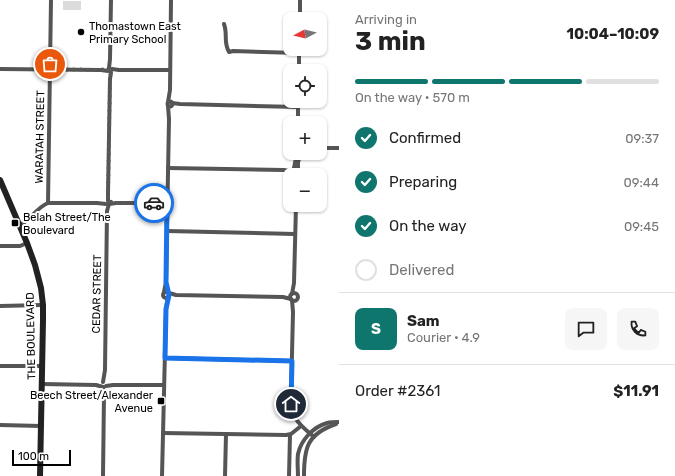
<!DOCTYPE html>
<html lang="en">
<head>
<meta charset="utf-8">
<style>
	:root { --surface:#fff; --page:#f6f6f6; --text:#222; --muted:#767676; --line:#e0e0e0; --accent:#0f766e }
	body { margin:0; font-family:Rubik,sans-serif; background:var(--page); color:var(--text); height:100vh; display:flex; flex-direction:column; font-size:15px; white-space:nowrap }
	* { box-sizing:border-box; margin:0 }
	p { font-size:13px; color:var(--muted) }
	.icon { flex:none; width:22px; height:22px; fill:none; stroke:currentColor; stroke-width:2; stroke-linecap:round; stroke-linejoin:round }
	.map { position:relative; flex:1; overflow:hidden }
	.panel { display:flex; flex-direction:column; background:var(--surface); width:336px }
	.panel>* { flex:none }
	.needle { width:26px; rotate:263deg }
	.buttons { position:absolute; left:283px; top:12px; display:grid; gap:8px }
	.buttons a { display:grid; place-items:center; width:44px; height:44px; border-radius:8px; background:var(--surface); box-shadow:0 1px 3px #0004; font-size:20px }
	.scale { position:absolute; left:12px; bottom:10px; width:59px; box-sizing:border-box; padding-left:4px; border:2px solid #000; border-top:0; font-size:11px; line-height:14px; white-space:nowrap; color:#000; -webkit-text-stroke:3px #fff; paint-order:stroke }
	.pin { position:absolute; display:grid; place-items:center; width:34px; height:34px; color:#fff; margin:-17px; border:2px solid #fff; border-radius:50%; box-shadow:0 1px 4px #0007 }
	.courier { position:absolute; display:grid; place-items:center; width:40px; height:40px; margin:-20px; border:3px solid #1a73e8; border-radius:50%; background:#fff; color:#222; box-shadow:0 1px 5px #0007 }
	.overview em { font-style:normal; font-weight:700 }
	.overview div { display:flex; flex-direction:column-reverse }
	.overview { display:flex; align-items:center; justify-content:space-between; height:68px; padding:0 16px }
	h1 { font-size:26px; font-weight:700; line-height:30px }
	.bar { display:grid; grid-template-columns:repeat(4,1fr); gap:6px 4px; align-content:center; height:48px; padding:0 16px }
	.bar i { height:5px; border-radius:3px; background:var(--line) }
	.bar .active { background:var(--accent) }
	.bar p { grid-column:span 4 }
	.line { display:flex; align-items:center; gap:10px; padding:0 16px; border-top:1px solid var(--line) }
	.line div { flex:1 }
	.round { display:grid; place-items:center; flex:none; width:42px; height:42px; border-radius:8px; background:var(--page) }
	ol { padding:0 16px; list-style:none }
	li { display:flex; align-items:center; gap:12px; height:44px }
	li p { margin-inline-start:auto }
	li .icon { padding:4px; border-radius:50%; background:var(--accent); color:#fff; stroke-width:4 }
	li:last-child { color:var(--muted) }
	li i { width:22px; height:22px; border:2px solid var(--line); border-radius:50% }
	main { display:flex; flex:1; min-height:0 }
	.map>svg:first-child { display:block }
	.green { fill:#dcdcdc }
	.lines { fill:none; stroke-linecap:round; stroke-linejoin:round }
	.street { stroke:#555; stroke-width:4 }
	.secondary { stroke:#222; stroke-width:6 }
	.done { stroke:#595959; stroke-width:4; stroke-dasharray:0 7.2 }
	.route { stroke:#1a73e8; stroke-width:5 }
	.poi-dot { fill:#000; stroke:#fff; stroke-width:1.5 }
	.labels { text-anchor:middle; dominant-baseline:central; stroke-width:4; stroke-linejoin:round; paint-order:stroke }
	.poi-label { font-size:11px; fill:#000; stroke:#fff; text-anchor:start }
	.street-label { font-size:11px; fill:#000; stroke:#fff }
</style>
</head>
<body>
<main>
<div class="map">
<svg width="339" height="476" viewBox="0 0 339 476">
	<rect width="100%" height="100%" fill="#fff"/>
	<rect class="green" x="63" y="1" width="18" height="9"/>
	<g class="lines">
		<g class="street">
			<polyline points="300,19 300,0"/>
			<path d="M224,24C228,35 223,42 229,52L233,51L299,53"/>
			<polyline points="109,68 110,59 111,0"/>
			<polyline points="0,69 101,70 108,71"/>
			<polyline points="112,69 119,70 170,70"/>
			<polyline points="299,71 299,49"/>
			<circle cx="170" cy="104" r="2.5"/>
			<polyline points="168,102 170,90 171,0"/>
			<polyline points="172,103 180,104 298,107"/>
			<polyline points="298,123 298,101"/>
			<polyline points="320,148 339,148"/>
			<circle cx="296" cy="171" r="3"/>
			<polyline points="168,168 284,170 293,172"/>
			<polyline points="294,168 297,153"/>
			<polyline points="298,168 298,162 301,153"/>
			<polyline points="108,201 108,193 110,79 111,72"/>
			<polyline points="48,203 51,0"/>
			<polyline points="109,204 116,203 167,203"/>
			<path d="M20,225C31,220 36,208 48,203H97L106,204"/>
			<polyline points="167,231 295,234"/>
			<polyline points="0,246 20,246 27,243"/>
			<polyline points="164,292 166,282 169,119 168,106"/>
			<circle cx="166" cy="295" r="3"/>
			<polyline points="169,293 176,295 283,297 291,299"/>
			<circle cx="294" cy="297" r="4"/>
			<polyline points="292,294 294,283 296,205"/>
			<path d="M292,300L293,312L291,396C291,419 298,423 314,437"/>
			<polyline points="0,306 43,305"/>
			<polyline points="165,358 292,361"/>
			<polyline points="0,366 42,366"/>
			<polyline points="103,382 105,370 107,211 109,204"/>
			<polyline points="42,384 96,385 103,387"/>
			<polyline points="106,386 113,385 164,385"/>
			<polyline points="0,425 41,426"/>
			<polyline points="163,433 286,435 291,434 301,426"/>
			<polyline points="103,476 104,394 103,387"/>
			<polyline points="162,476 166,309 168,297"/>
			<polyline points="225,476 226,434"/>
			<polyline points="289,476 290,435"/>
			<path d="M298,476C298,469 297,461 298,454C301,440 313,427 327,423C331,422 335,422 339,422"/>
			<path d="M304,476C304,448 307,434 336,424"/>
		</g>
		<polyline class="secondary" points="0,180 27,243 35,265 41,288 43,305 43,320 40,476"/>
	</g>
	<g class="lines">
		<polyline class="done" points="50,64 50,69 101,70 108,68 108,71 111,72 110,78 108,201 116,203 154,203"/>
		<polyline class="route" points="154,203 167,203 166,282 169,295 166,309 165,358 292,361 291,404"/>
	</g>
	<g class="poi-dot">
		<circle cx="81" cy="32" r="4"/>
		<rect x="11" y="219" width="8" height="8" rx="2"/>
		<rect x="157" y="397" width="8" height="8" rx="2"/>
	</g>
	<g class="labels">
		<g class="poi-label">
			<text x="89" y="26">Thomastown East<tspan x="89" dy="13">Primary School</tspan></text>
			<text x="23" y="217">Belah Street/The<tspan x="23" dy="13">Boulevard</tspan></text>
			<text x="153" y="395" text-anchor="end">Beech Street/Alexander<tspan x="153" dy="13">Avenue</tspan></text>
		</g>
		<g class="street-label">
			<text transform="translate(40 137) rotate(-89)">WARATAH STREET</text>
			<text transform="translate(97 294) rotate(-89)">CEDAR STREET</text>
			<text transform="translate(31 336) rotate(-91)">THE BOULEVARD</text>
		</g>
	</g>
</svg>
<div class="buttons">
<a><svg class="needle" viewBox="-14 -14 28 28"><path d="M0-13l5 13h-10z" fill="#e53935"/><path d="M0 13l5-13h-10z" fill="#767676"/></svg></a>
<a><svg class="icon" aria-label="locate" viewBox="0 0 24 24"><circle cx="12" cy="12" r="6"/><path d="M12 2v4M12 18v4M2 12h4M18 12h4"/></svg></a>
<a>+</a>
<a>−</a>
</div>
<div class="scale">100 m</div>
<div class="pin" style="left:50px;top:64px;background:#ea580c"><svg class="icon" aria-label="bag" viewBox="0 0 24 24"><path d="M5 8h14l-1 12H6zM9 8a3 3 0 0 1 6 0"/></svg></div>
<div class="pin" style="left:291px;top:404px;background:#1f2937"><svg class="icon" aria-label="home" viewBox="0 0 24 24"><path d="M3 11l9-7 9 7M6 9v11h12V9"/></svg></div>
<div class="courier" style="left:154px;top:203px"><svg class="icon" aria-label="car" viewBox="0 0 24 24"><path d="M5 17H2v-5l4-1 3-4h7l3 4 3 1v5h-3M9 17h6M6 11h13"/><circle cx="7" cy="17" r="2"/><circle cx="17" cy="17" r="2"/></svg></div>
</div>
<section class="panel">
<div class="overview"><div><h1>3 min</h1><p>Arriving in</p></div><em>10:04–10:09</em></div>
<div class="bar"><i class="active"></i><i class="active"></i><i class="active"></i><i></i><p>On the way · 570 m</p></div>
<ol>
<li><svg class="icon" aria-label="check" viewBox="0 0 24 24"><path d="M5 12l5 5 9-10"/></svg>Confirmed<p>09:37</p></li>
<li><svg class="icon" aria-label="check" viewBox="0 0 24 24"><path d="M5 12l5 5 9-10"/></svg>Preparing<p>09:44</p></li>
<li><svg class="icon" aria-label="check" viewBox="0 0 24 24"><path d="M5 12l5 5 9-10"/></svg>On the way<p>09:45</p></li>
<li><i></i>Delivered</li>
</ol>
<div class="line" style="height:72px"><b class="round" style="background:var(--accent);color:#fff">S</b><div><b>Sam</b><p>Courier · 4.9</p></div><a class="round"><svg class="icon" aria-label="chat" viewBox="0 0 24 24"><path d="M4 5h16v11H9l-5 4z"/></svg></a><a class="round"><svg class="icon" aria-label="phone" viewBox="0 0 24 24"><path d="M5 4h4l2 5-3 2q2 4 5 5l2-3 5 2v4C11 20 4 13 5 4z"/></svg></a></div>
<div class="line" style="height:52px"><div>Order #2361</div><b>$11.91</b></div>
</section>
</main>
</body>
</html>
